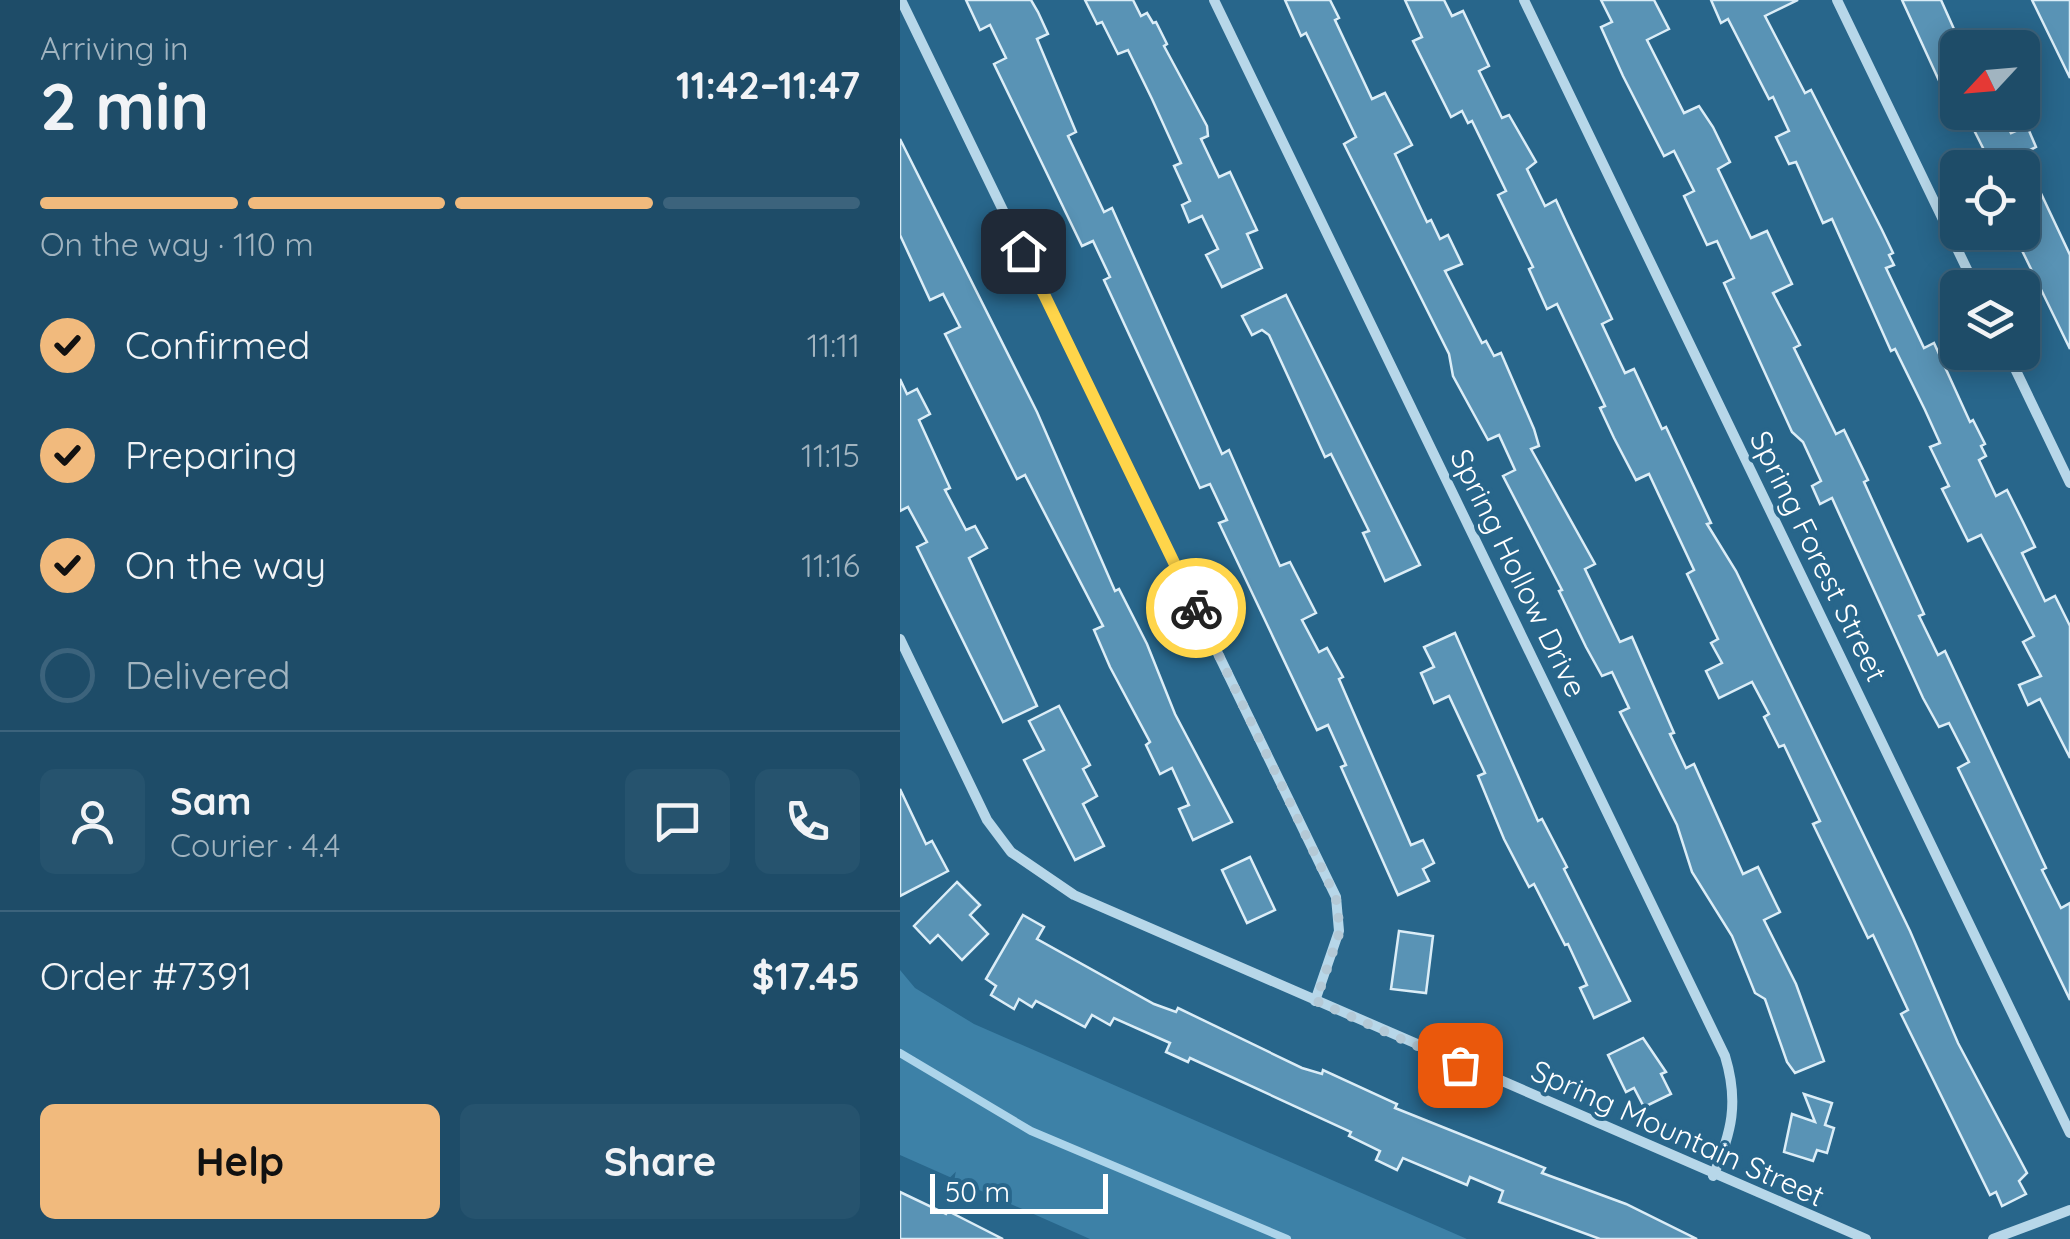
<!DOCTYPE html>
<html lang="en">
<head>
<meta charset="utf-8">
<style>
	:root { --surface:#1e4c68; --page:#26536e; --text:#f1f3f6; --muted:#a1b4c0; --line:#3c637c; --accent:#f1ba7d }
	body { margin:0; font-family:Quicksand,sans-serif; background:var(--page); color:var(--text); height:100vh; display:flex; flex-direction:column; font-size:38px; white-space:nowrap }
	* { box-sizing:border-box; margin:0 }
	p { font-size:32px; color:var(--muted) }
	.icon { flex:none; width:55px; height:55px; fill:none; stroke:currentColor; stroke-width:2; stroke-linecap:round; stroke-linejoin:round }
	.map { position:relative; flex:1; overflow:hidden }
	.panel { display:flex; flex-direction:column; background:var(--surface); width:900px }
	.panel>* { flex:none }
	.needle { width:65px; rotate:244deg }
	.fabs { position:absolute; left:1040px; top:30px; display:grid; gap:20px }
	.fabs a { display:grid; place-items:center; width:100px; height:100px; border-radius:15px; background:var(--surface); box-shadow:0 5px 25px #0003,0 0 0 2px var(--line); font-size:50px }
	.scale { position:absolute; left:30px; bottom:25px; width:178px; box-sizing:border-box; padding-left:10px; border:5px solid #fff; border-top:0; font-size:28px; line-height:35px; white-space:nowrap; color:#fff; -webkit-text-stroke:8px #28668b; paint-order:stroke }
	.pin { position:absolute; display:grid; place-items:center; width:85px; height:85px; color:#fff; margin:-42px; border-radius:20px; box-shadow:0 5px 15px #0006 }
	.courier { position:absolute; display:grid; place-items:center; width:100px; height:100px; margin:-50px; border:8px solid #ffd54a; border-radius:50%; background:#fff; color:#222; box-shadow:0 2px 12px #0007 }
	.headline em { font-style:normal; font-weight:800 }
	.headline div { display:flex; flex-direction:column-reverse }
	.headline { display:flex; align-items:center; justify-content:space-between; height:170px; padding:0 40px }
	h1 { font-size:65px; font-weight:800; line-height:75px }
	.bar { display:grid; grid-template-columns:repeat(4,1fr); gap:15px 10px; align-content:center; height:120px; padding:0 40px }
	.bar i { height:12px; border-radius:8px; background:var(--line) }
	.bar .on { background:var(--accent) }
	.bar p { grid-column:span 4 }
	.line { display:flex; align-items:center; gap:25px; padding:0 40px; border-top:2px solid var(--line) }
	.line div { flex:1 }
	.round { display:grid; place-items:center; flex:none; width:105px; height:105px; border-radius:15px; background:var(--page) }
	ol { padding:0 40px; list-style:none }
	li { display:flex; align-items:center; gap:30px; height:110px }
	li p { margin-inline-start:auto }
	li .icon { padding:10px; border-radius:50%; background:var(--accent); color:#111; stroke-width:4 }
	li:last-child { color:var(--muted) }
	li i { width:55px; height:55px; border:5px solid var(--line); border-radius:50% }
	.action { display:flex; gap:20px; margin-top:auto; padding:20px 40px }
	.action a { flex:1; height:115px; border-radius:15px; background:var(--accent); color:#111; font-size:40px; font-weight:800; line-height:115px; text-align:center }
	.action a+a { background:var(--page); color:var(--text) }
	main { display:flex; flex:1; min-height:0 }
	.map>svg:first-child { display:block }
	.green { fill:#3d81a7 }
	.lines { fill:none; stroke-linecap:round; stroke-linejoin:round }
	.stream { stroke:#acd4ea; stroke-width:8 }
	.building { fill:#5993b5; stroke:#dbedf7; stroke-width:2.5 }
	.street { stroke:#b7d7e9; stroke-width:10 }
	.done { stroke:#b4c9d6; stroke-width:10; stroke-dasharray:0 18 }
	.route { stroke:#ffd54a; stroke-width:12 }
	.labels { text-anchor:middle; dominant-baseline:central; stroke-width:8; stroke-linejoin:round; paint-order:stroke }
	.street-label { font-size:30px; fill:#fff; stroke:#28668b }
</style>
</head>
<body>
<main>
<section class="panel">
<div class="headline"><div><h1>2 min</h1><p>Arriving in</p></div><em>11:42–11:47</em></div>
<div class="bar"><i class="on"></i><i class="on"></i><i class="on"></i><i></i><p>On the way · 110 m</p></div>
<ol>
<li><svg class="icon" aria-label="check" viewBox="0 0 24 24"><path d="M5 12l5 5 9-10"/></svg>Confirmed<p>11:11</p></li>
<li><svg class="icon" aria-label="check" viewBox="0 0 24 24"><path d="M5 12l5 5 9-10"/></svg>Preparing<p>11:15</p></li>
<li><svg class="icon" aria-label="check" viewBox="0 0 24 24"><path d="M5 12l5 5 9-10"/></svg>On the way<p>11:16</p></li>
<li><i></i>Delivered</li>
</ol>
<div class="line" style="height:180px"><a class="round"><svg class="icon" aria-label="person" viewBox="0 0 24 24"><circle cx="12" cy="8" r="4"/><path d="M4 21q1-7 8-7t8 7"/></svg></a><div><b>Sam</b><p>Courier · 4.4</p></div><a class="round"><svg class="icon" aria-label="chat" viewBox="0 0 24 24"><path d="M4 5h16v11H9l-5 4z"/></svg></a><a class="round"><svg class="icon" aria-label="phone" viewBox="0 0 24 24"><path d="M5 4h4l2 5-3 2q2 4 5 5l2-3 5 2v4C11 20 4 13 5 4z"/></svg></a></div>
<div class="line" style="height:130px"><div>Order #7391</div><b>$17.45</b></div>
<div class="action"><a>Help</a><a>Share</a></div>
</section>
<div class="map">
<svg width="1170" height="1239" viewBox="0 0 1170 1239">
	<rect width="100%" height="100%" fill="#28668b"/>
	<polygon class="green" points="0,970 15,988 74,1024 567,1239 190,1239 0,1155"/>
	<g class="lines">
		<polyline class="stream" points="0,1053 131,1131 387,1239"/>
	</g>
	<g class="building">
		<polygon points="66,0 131,0 138,12 148,34 137,39 176,132 168,136 204,212 212,208 322,454 329,450 380,566 390,562 416,613 402,620 419,652 427,648 443,677 439,679 511,845 523,840 534,863 523,869 529,881 498,895 441,767 446,765 428,725 417,730 319,523 327,520 310,484 300,488 204,280 210,277 193,241 182,246 94,64 106,58 90,25 80,30"/>
		<polygon points="185,0 233,0 241,16 247,13 253,23 256,22 267,44 264,46 307,126 308,136 301,139 319,177 330,172 357,230 347,234 362,268 322,287 306,255 318,249 302,216 289,222 282,205 290,201 274,166 281,163 252,99 228,50 218,54 202,22 197,24"/>
		<polygon points="385,0 430,0 439,18 435,20 472,99 485,93 512,145 495,154 527,222 531,220 540,239 548,235 562,264 545,271 582,343 586,341 594,356 601,353 634,429 639,446 631,449 695,564 685,569 720,642 732,637 774,733 770,734 786,768 794,764 843,874 858,867 880,912 864,920 896,984 924,1061 895,1073 887,1062 865,999 855,993 832,936 792,872 777,825 720,712 729,708 712,672 702,676 686,647 659,591 662,590 603,476 615,470 599,435 588,440 553,376 549,354 444,144 456,137 406,33 401,36"/>
		<polygon points="505,0 544,0 552,16 563,11 589,66 579,71 602,118 609,115 636,162 627,169 645,206 656,200 667,224 712,319 702,324 725,373 734,369 762,429 766,427 811,523 807,524 836,571 1010,931 1058,1043 1127,1173 1119,1181 1126,1194 1102,1206 1096,1192 1090,1195 1001,1014 1008,1010 973,935 968,938 913,824 920,821 884,745 879,747 864,717 869,714 852,682 819,698 806,671 822,663 811,643 818,639 787,574 794,570 749,474 736,480 714,438 700,408 705,406 657,304 647,309 629,269 633,267 598,195 606,191 572,121 568,123 562,111 551,117 513,41 522,37"/>
		<polygon points="701,0 754,0 769,29 747,40 784,113 799,106 813,127 830,162 818,169 851,238 867,231 892,284 873,293 900,345 894,348 936,434 944,430 968,480 964,482 1024,614 1019,616 1038,655 1045,651 1146,868 1142,870 1161,908 1170,903 1170,1000 1058,768 1069,762 1049,723 1039,727 1023,698 932,498 920,504 912,486 921,481 903,442 892,432 824,283 834,278 817,241 807,245 784,196 794,191 774,151 764,156 723,76 701,27 712,22"/>
		<polygon points="811,0 898,0 865,16 905,93 911,90 982,230 993,253 989,255 994,265 986,268 1024,348 1034,343 1070,422 1073,420 1085,444 1081,446 1086,456 1079,460 1096,496 1107,490 1123,522 1135,547 1122,553 1145,601 1155,596 1170,626 1170,758 1140,699 1128,705 1119,685 1141,676 1123,642 1134,636 1081,535 1068,541 1042,489 1049,486 1030,447 1040,443 1025,410 995,349 991,351 932,219 923,223 896,162 889,164 876,137 889,131 873,97 869,99 828,19 821,23"/>
		<polygon points="1002,0 1041,0 1058,38 1058,122"/>
		<polygon points="1132,0 1170,0 1170,78"/>
		<polygon points="1065,112 1101,112 1111,133 1127,126 1136,147 1126,152 1133,168 1129,168 1170,255 1170,349 1113,232 1122,232 1122,168 1093,168"/>
		<polygon points="0,139 137,412 215,591 219,589 247,644 275,714 332,822 293,840 279,809 289,805 272,768 260,774 246,745 250,742 210,667 194,630 203,626 125,475 117,479 45,334 60,327 43,294 30,300 0,235"/>
		<polygon points="386,295 520,565 485,581 463,533 469,531 431,454 425,457 369,335 362,330 352,335 342,316"/>
		<polygon points="0,379 7,394 17,389 30,414 19,420 50,488 45,490 66,530 75,526 87,548 69,558 137,706 103,722 17,547 27,542 8,507 0,511"/>
		<polygon points="555,633 638,821 642,819 667,867 664,869 730,1001 694,1018 680,988 687,985 668,944 665,945 634,884 629,887 604,839 578,776 585,773 549,696 534,703 521,673 534,667 524,647"/>
		<polygon points="159,706 190,765 183,769 197,796 183,804 204,846 175,860 124,760 144,750 129,721"/>
		<polygon points="0,789 26,844 32,841 48,871 0,896"/>
		<polygon points="350,857 375,910 347,923 322,870"/>
		<polygon points="57,882 80,905 70,915 88,934 62,960 38,935 30,943 14,926"/>
		<polygon points="123,915 144,927 137,939 254,1004 276,1012 278,1008 402,1068 422,1074 423,1070 497,1104 495,1108 645,1168 642,1173 726,1204 797,1239 700,1239 599,1202 603,1191 570,1177 567,1185 503,1158 497,1170 476,1160 480,1151 449,1136 451,1132 290,1058 288,1062 266,1052 270,1043 214,1018 210,1025 192,1015 185,1027 136,1001 132,1007 119,999 114,1009 91,995 96,986 86,979"/>
		<polygon points="499,931 533,936 526,993 491,989"/>
		<polygon points="743,1038 766,1072 761,1074 771,1094 744,1107 734,1088 726,1092 708,1055"/>
		<polygon points="904,1094 932,1103 925,1125 934,1128 927,1153 917,1150 913,1161 884,1152 892,1114 915,1122"/>
		<polygon points="0,1192 46,1214 48,1211 103,1239 0,1239"/>
	</g>
	<g class="lines">
		<g class="street">
			<polyline points="1,0 436,897 439,931 415,1001"/>
			<path d="M314,0L825,1056C839,1102 832,1132 813,1176"/>
			<polyline points="624,0 1170,1133"/>
			<polyline points="937,0 1076,288"/>
			<polyline points="1107,352 1170,483"/>
			<polyline points="0,639 87,820 111,852 174,895 966,1239"/>
			<polyline points="1093,1239 1170,1210"/>
		</g>
	</g>
	<g class="lines">
		<polyline class="done" points="296,608 436,898 440,931 416,1001 560,1065"/>
		<polyline class="route" points="123,251 296,608"/>
	</g>
	<g class="labels">
		<g class="street-label">
			<text transform="translate(919 556) rotate(64)">Spring Forest Street</text>
			<text transform="translate(619 573) rotate(64)">Spring Hollow Drive</text>
			<text transform="translate(778 1133) rotate(24)">Spring Mountain Street</text>
		</g>
	</g>
</svg>
<div class="fabs">
<a><svg class="needle" viewBox="-14 -14 28 28"><path d="M0-13l5 13h-10z" fill="#e53935"/><path d="M0 13l5-13h-10z" fill="#a1b4c0"/></svg></a>
<a><svg class="icon" aria-label="locate" viewBox="0 0 24 24"><circle cx="12" cy="12" r="6"/><path d="M12 2v4M12 18v4M2 12h4M18 12h4"/></svg></a>
<a><svg class="icon" aria-label="layers" viewBox="0 0 24 24"><path d="M12 4l9 5-9 5-9-5zM3 14l9 5 9-5"/></svg></a>
</div>
<div class="scale">50 m</div>
<div class="pin" style="left:560px;top:1065px;background:#ea580c"><svg class="icon" aria-label="bag" viewBox="0 0 24 24"><path d="M5 8h14l-1 12H6zM9 8a3 3 0 0 1 6 0"/></svg></div>
<div class="pin" style="left:123px;top:251px;background:#1f2937"><svg class="icon" aria-label="home" viewBox="0 0 24 24"><path d="M3 11l9-7 9 7M6 9v11h12V9"/></svg></div>
<div class="courier" style="left:296px;top:608px"><svg class="icon" aria-label="bike" viewBox="0 0 24 24"><circle cx="6" cy="16" r="4"/><circle cx="18" cy="16" r="4"/><path d="M6 16l4-8h5l3 8M10 8l3 8H6M13 5h3"/></svg></div>
</div>
</main>
</body>
</html>
